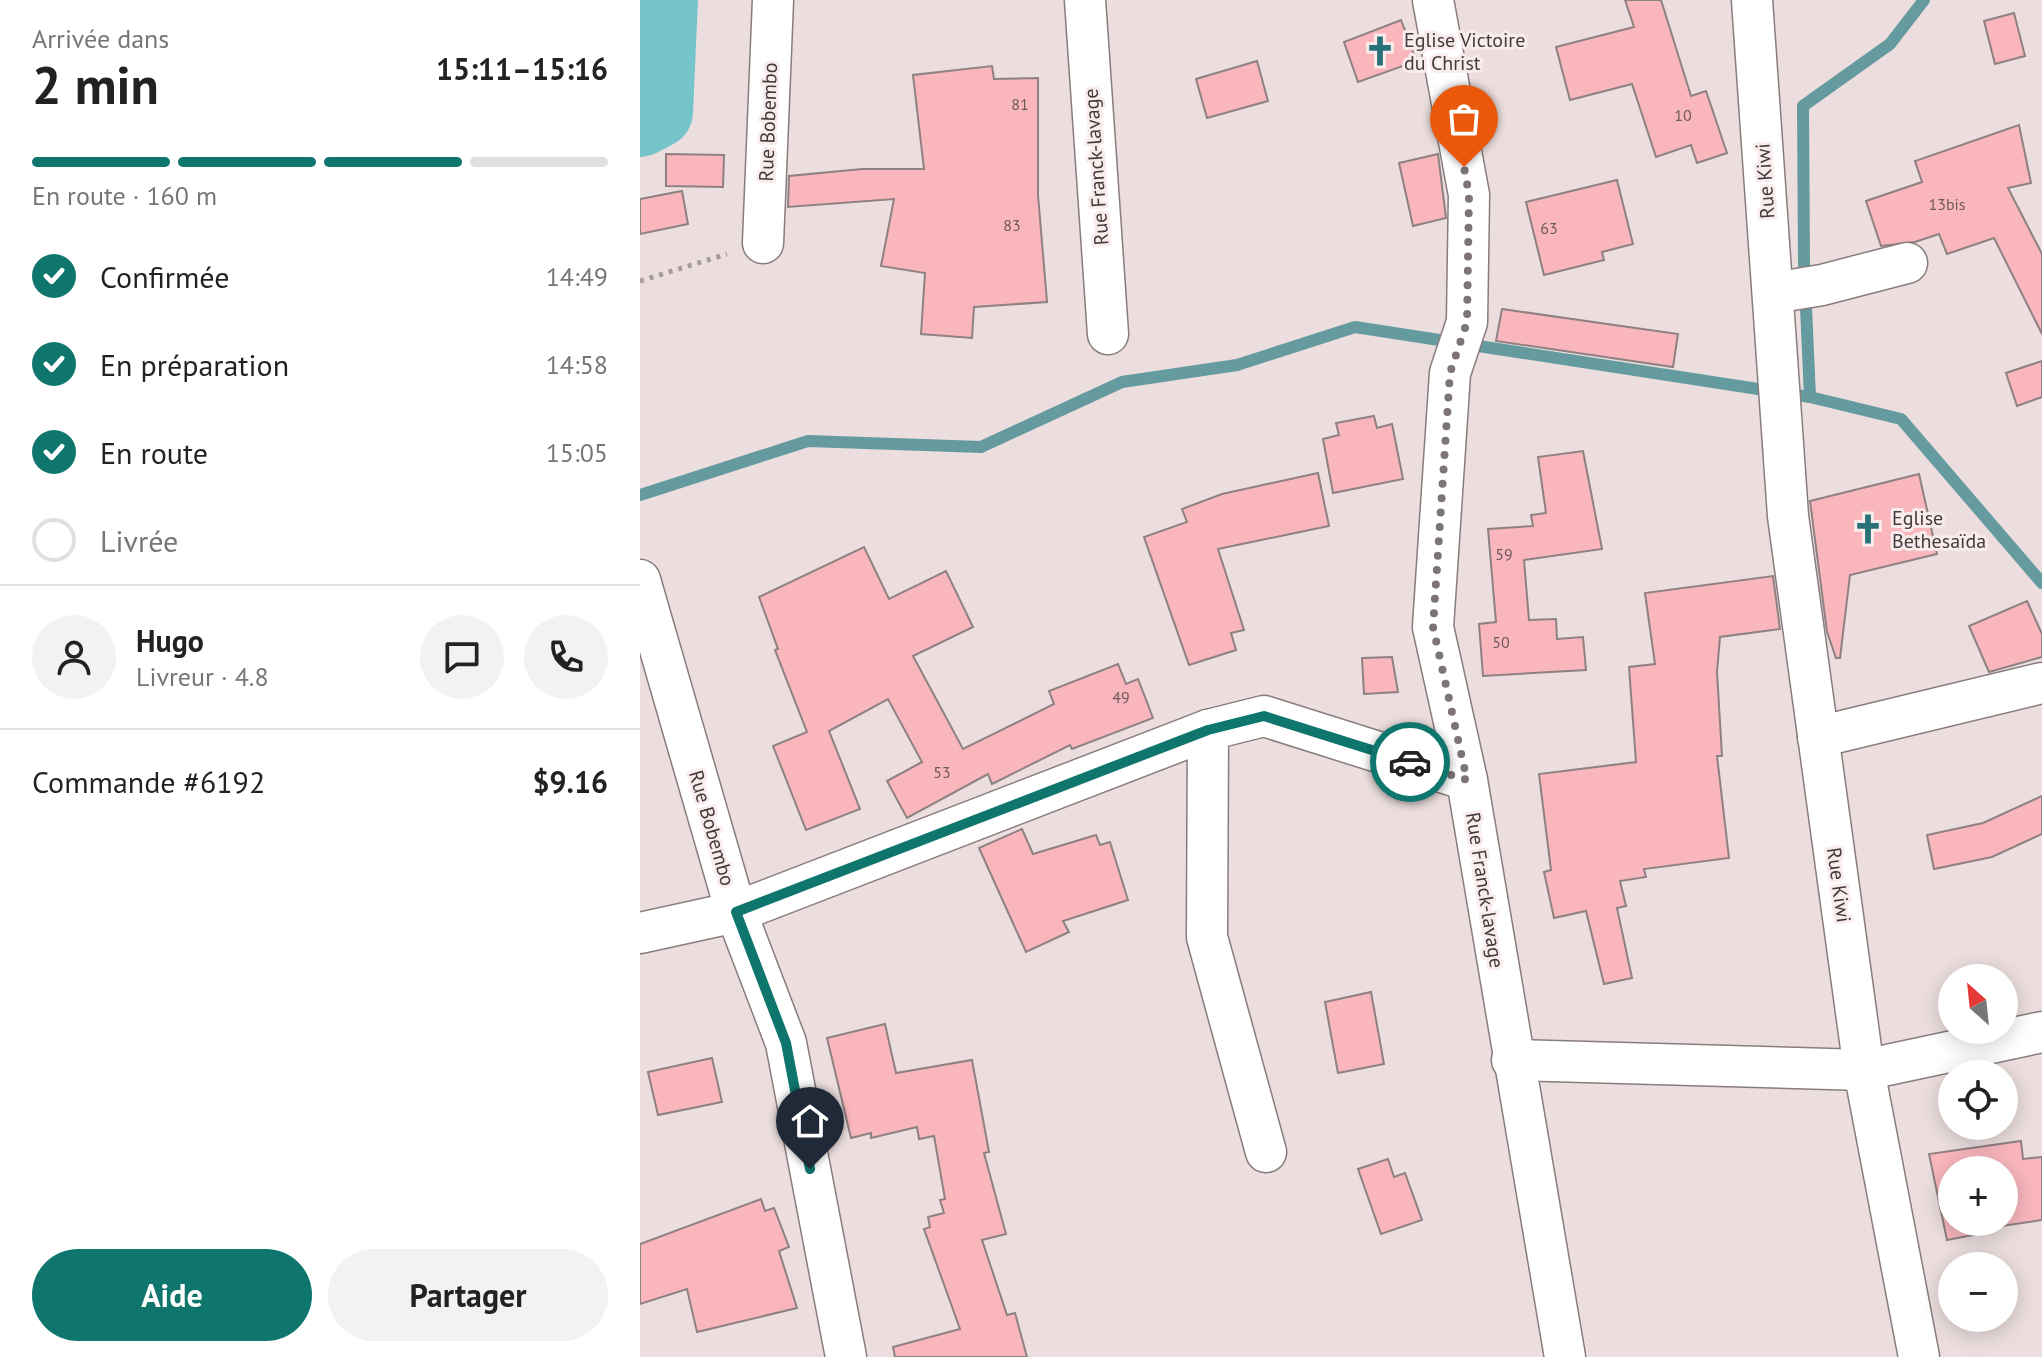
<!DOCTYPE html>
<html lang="fr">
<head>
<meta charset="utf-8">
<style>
	:root { --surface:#fff; --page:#f2f2f2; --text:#222; --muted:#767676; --line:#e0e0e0; --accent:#0f766e }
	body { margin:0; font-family:"PT Sans",sans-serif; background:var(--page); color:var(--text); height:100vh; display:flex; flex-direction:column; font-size:30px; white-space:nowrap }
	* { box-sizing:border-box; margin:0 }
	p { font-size:26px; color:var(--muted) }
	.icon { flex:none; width:44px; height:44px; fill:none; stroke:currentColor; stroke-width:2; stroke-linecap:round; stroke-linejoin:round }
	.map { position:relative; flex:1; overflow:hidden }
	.drawer { display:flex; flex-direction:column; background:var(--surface); width:640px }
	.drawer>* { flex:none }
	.needle { width:52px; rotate:333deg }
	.fabs { position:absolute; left:1298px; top:964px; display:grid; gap:16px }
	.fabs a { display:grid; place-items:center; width:80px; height:80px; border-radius:50%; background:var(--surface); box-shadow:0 4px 20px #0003; font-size:40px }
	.pin { position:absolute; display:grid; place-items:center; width:68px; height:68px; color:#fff; margin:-82px -34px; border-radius:50% 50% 50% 0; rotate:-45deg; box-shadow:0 0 8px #0007 }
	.pin .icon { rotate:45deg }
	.courier { position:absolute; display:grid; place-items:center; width:80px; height:80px; margin:-40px; border:6px solid #0f766e; border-radius:50%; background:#fff; color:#222; box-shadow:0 2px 10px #0007 }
	.summary em { font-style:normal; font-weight:600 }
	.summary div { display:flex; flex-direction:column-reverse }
	.summary { display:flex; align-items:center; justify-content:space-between; height:136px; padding:0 32px }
	h1 { font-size:52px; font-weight:600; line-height:60px }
	.bar { display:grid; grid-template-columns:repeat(4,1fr); gap:12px 8px; align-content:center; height:96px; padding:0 32px }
	.bar i { height:10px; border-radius:6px; background:var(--line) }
	.bar .active { background:var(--accent) }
	.bar p { grid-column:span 4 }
	.line { display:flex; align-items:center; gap:20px; padding:0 32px; border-top:2px solid var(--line) }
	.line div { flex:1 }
	.round { display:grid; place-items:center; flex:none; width:84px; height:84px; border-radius:42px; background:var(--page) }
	ol { padding:0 32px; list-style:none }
	li { display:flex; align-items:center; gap:24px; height:88px }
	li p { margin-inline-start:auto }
	li .icon { padding:8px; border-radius:50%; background:var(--accent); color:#fff; stroke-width:4 }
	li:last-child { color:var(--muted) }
	li i { width:44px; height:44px; border:4px solid var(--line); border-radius:50% }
	.primary-button { display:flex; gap:16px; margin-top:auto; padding:16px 32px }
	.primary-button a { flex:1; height:92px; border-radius:48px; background:var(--accent); color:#fff; font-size:32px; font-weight:600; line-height:92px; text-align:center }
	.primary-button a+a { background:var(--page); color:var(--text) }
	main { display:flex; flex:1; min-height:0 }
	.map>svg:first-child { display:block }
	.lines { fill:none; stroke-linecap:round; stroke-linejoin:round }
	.stream { stroke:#659b9f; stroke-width:12 }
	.river { stroke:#75c4ca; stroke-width:72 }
	.building { fill:#f9b6bd; stroke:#8e8182; stroke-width:2; fill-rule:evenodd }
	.minor-casing { stroke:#897c7d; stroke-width:43 }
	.path { stroke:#a79c9d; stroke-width:5; stroke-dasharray:4 6; stroke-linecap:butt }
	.minor { stroke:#fff; stroke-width:40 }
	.done { stroke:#7d7475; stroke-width:8; stroke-dasharray:0 14.4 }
	.route { stroke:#0f766e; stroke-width:10 }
	.labels { text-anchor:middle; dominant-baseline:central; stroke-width:6; stroke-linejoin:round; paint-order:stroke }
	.number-label { font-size:16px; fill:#6f5a5c }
	.poi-label { font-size:20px; fill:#413b3c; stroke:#faebec; text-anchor:start }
	.street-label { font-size:20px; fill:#413b3c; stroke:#faebec }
</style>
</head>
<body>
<main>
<section class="drawer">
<div class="summary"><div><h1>2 min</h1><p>Arrivée dans</p></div><em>15:11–15:16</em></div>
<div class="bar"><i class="active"></i><i class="active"></i><i class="active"></i><i></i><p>En route · 160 m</p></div>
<ol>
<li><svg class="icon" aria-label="check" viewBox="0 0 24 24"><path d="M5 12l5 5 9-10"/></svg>Confirmée<p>14:49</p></li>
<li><svg class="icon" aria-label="check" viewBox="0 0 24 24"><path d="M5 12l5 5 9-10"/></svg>En préparation<p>14:58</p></li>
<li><svg class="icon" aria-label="check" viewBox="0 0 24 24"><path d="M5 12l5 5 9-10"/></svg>En route<p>15:05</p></li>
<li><i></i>Livrée</li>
</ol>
<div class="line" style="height:144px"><a class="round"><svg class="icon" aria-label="person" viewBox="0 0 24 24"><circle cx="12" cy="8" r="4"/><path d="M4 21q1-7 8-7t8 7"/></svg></a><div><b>Hugo</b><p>Livreur · 4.8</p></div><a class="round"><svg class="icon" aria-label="chat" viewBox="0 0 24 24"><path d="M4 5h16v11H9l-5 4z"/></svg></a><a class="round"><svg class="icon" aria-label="phone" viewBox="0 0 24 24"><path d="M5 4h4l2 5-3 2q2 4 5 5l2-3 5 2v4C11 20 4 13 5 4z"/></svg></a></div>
<div class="line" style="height:104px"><div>Commande #6192</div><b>$9.16</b></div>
<div class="primary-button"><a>Aide</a><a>Partager</a></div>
</section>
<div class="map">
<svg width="1402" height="1357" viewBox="0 0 1402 1357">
	<rect width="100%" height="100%" fill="#ecdedf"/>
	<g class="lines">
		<g class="stream">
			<polyline points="1170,397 1164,262 1163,106 1250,44 1284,0"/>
			<polyline points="0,495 168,441 341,447 482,382 597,365 715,327 1170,397 1261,419 1402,583"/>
		</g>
		<polyline class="river" points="0,121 17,112 22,0"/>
	</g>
	<g class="building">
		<polygon points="985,0 1021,0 1051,96 1066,91 1087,153 1057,163 1051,145 1016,157 992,84 930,100 916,47 994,27"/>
		<polygon points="1374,13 1385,56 1355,64 1344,21"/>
		<polygon points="761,20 777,61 718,82 704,42"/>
		<polygon points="617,61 628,101 567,118 556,79"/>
		<polygon points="352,66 354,79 398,78 398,195 407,302 334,307 332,338 281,334 285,273 241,266 254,199 148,207 149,176 222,169 284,169 273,75"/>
		<polygon points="1379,125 1391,183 1368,188 1402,254 1402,334 1354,238 1307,254 1299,234 1275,242 1241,246 1226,201 1282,182 1275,161"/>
		<polygon points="26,154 84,155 83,187 26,186"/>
		<polygon points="798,154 806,218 773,226 759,163"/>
		<polygon points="977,180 993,244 962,252 964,260 904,275 886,202"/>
		<polygon points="42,191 48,224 0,234 0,199"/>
		<polygon points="862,309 1038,334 1033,367 856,341"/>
		<polygon points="1402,361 1402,397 1377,406 1366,373"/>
		<polygon points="734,416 737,428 752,424 763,479 693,493 683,439 699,435 696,423"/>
		<polygon points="943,451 962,549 884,560 889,620 916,619 917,639 943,637 946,670 843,676 839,624 856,622 848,529 893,526 891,515 906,513 898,457"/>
		<polygon points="678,473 689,526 578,549 604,630 591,633 596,650 549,665 504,537 547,522 542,509 582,494"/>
		<polygon points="1279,474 1297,554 1210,575 1200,658 1196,658 1187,632 1170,501"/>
		<polygon points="224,547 249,599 306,571 333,627 273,656 323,749 414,704 409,691 478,664 486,684 498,679 513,718 432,749 430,745 352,784 348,774 267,818 247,781 282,762 248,699 189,731 220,809 166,830 133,746 167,732 135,650 138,649 119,597"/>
		<polygon points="1133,576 1140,629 1080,637 1077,672 1082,756 1077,756 1089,858 1004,869 1006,877 980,881 986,906 977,908 992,978 964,984 946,911 914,918 904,872 911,870 899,774 996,762 989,667 1015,664 1005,593"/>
		<polygon points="1387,601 1402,634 1402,657 1349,672 1329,626"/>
		<polygon points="752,657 758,692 724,694 722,658"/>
		<polygon points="1402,796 1402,834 1352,857 1294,869 1287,835 1343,823"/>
		<polygon points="382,829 393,854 456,835 460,845 470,842 488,900 423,921 429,932 386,952 339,848"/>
		<polygon points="731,992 744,1064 698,1073 685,1002"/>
		<polygon points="245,1024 256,1073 332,1060 349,1152 344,1153 366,1234 342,1240 367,1315 375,1313 387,1357 255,1357 253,1347 320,1329 284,1229 290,1227 288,1217 304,1213 300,1200 305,1199 294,1136 279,1139 277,1127 231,1138 231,1133 211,1138 187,1038"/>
		<polygon points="72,1058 82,1102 18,1115 8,1072"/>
		<path d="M1381,1141L1383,1159L1402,1157V1220L1348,1228L1349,1232L1307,1240L1289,1154ZM1312,1170H1364V1222H1312Z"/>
		<polygon points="748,1159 754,1177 765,1173 782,1220 741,1234 718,1169"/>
		<polygon points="121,1199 125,1211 134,1208 149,1247 139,1251 157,1308 57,1332 47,1289 0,1304 0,1244"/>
	</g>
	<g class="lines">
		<g class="minor-casing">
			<g id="minor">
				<polyline points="445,0 468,334"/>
				<polyline points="793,0 829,195 827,322 810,373 793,627 827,780 925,1357"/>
				<polyline points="1112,0 1148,516 1224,1070 1279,1357"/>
				<polyline points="123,243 133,0"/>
				<polyline points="1133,293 1182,285 1267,263"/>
				<polyline points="0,580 96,912 146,1043 206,1357"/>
				<polyline points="568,730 567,937 626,1152"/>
				<polyline points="1178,737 1402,683"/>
				<polyline points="0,933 96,912 568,730 624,716 827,780"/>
				<polyline points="872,1060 1224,1070 1402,1032"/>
			</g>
		</g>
		<polyline class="path" points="0,281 87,254"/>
		<use href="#minor" class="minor"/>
	</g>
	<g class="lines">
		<polyline class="done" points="770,762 827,780 793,627 810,373 827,322 829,195 824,167"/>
		<polyline class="route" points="170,1169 146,1043 96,912 568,730 624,716 770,762"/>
	</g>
	<defs>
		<g id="church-bare" transform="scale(2.4)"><path d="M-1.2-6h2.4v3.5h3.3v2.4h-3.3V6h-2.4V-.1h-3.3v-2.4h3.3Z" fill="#277177" stroke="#faebec" stroke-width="2.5" paint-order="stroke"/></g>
	</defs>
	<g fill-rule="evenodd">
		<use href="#church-bare" x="740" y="51"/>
		<use href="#church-bare" x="1228" y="529"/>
	</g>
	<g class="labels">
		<g class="number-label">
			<text x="380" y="104">81</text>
			<text x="1043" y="115">10</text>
			<text x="1307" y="204">13bis</text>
			<text x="372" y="225">83</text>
			<text x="909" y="228">63</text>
			<text x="864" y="554">59</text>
			<text x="861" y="642">50</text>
			<text x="481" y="697">49</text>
			<text x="302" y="772">53</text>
		</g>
		<g class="poi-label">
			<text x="764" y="40">Eglise Victoire<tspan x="764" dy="23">du Christ</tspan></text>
			<text x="1252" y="518">Eglise<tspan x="1252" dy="23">Bethesaïda</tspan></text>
		</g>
		<g class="street-label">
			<text transform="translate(128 122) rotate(-88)">Rue Bobembo</text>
			<text transform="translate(456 167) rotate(-94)">Rue Franck-lavage</text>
			<text transform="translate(1125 181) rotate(-94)">Rue Kiwi</text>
			<text transform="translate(72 828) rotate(74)">Rue Bobembo</text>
			<text transform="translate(1199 885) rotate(82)">Rue Kiwi</text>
			<text transform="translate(845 890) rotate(81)">Rue Franck-lavage</text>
		</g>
	</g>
</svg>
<div class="fabs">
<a><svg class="needle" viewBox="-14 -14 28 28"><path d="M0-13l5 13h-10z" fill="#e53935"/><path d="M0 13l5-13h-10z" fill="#767676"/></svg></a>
<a><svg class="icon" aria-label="locate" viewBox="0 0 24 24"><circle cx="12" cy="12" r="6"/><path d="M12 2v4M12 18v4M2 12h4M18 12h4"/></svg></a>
<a>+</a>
<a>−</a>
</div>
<div class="pin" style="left:824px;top:167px;background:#ea580c"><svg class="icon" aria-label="bag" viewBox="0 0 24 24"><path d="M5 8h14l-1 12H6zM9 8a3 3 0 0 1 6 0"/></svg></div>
<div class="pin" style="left:170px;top:1169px;background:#1f2937"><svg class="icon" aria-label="home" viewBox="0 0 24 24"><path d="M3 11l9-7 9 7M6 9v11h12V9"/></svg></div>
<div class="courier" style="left:770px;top:762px"><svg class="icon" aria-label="car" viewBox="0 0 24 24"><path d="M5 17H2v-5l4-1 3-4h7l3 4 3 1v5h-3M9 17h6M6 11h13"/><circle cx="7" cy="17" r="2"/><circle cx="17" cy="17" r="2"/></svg></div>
</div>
</main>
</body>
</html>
